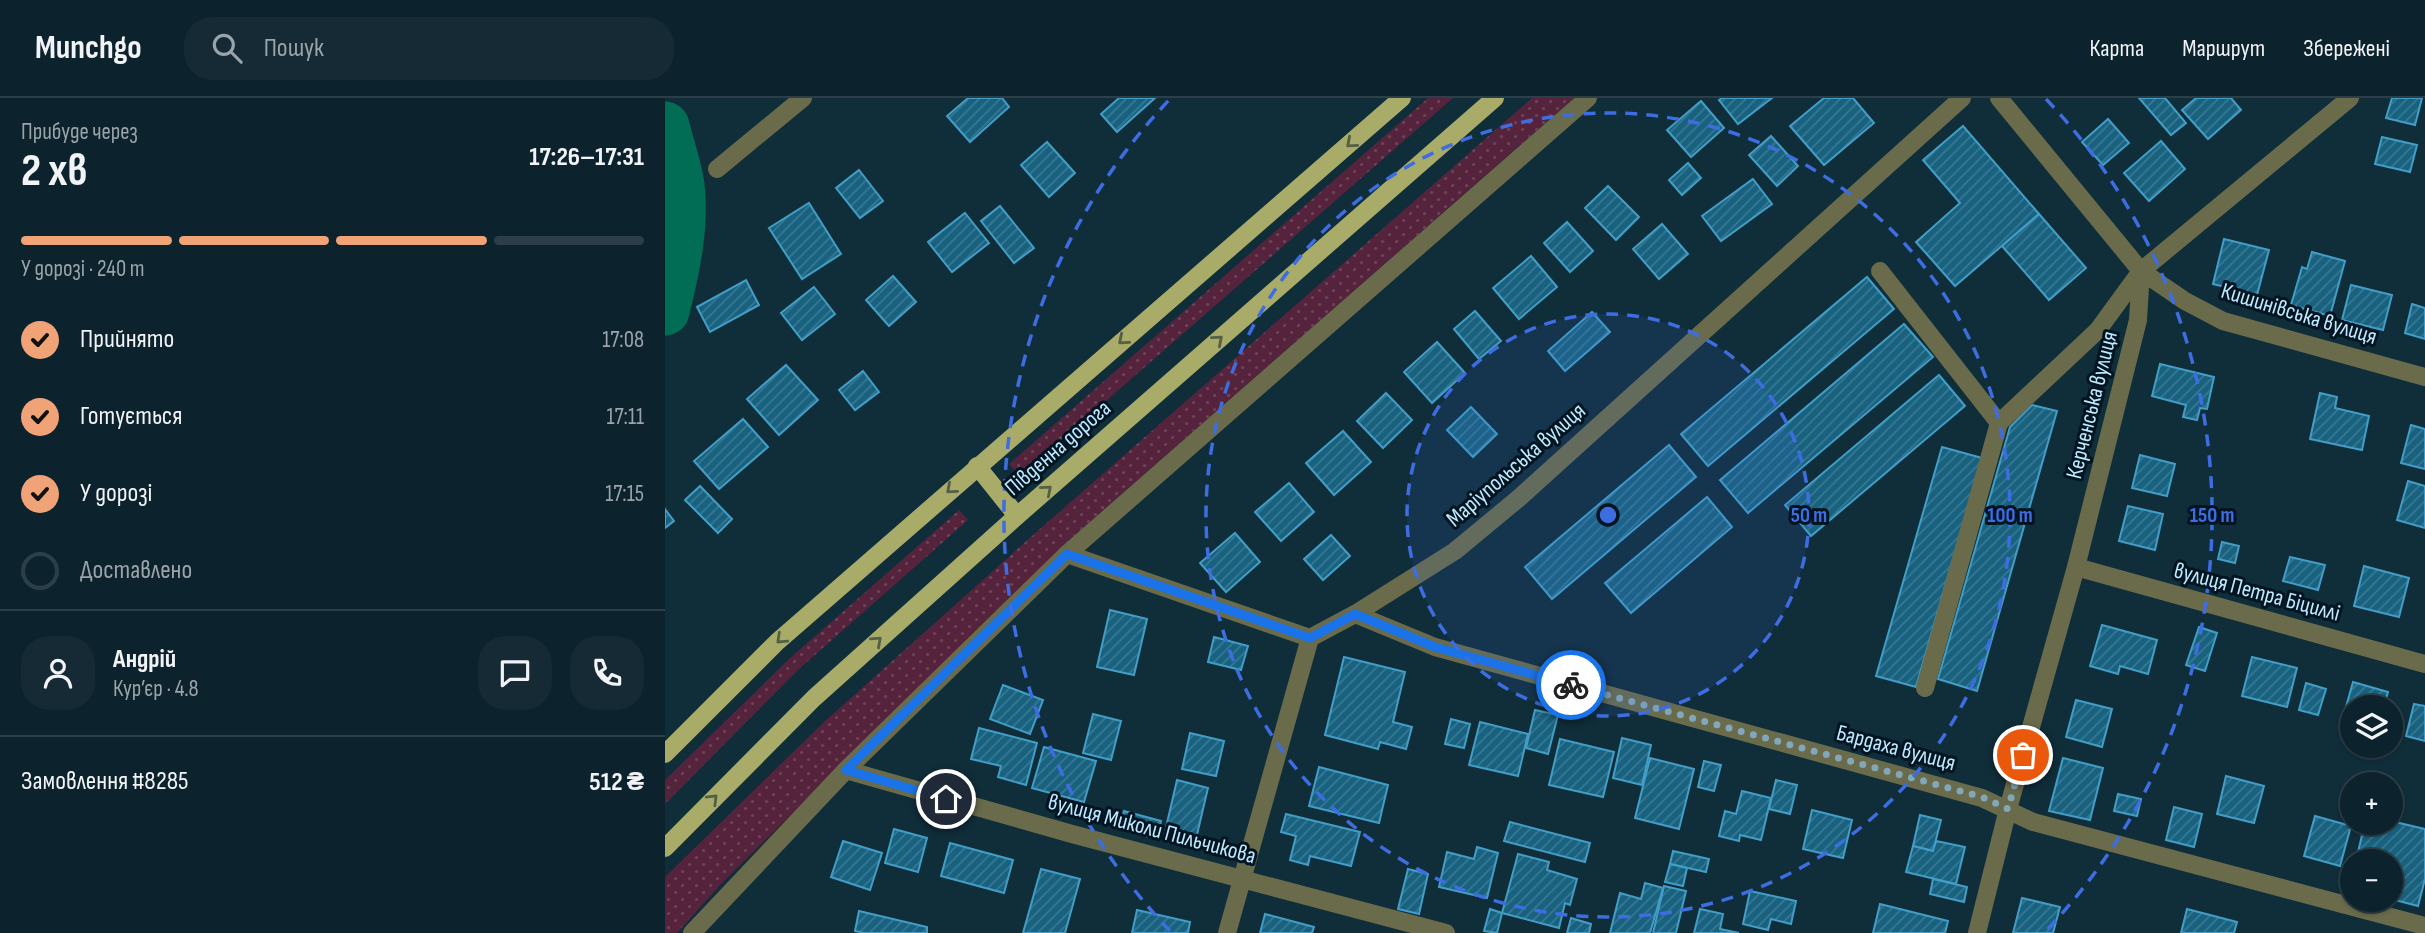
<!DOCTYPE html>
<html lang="uk">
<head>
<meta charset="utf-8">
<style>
	:root { --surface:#0c222c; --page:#152a34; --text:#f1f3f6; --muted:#9aa4a9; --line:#2c3f48; --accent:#efa377 }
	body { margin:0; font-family:"Sofia Sans Condensed",sans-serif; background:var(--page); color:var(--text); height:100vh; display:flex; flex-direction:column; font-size:26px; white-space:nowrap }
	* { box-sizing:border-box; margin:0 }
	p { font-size:23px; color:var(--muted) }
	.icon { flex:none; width:38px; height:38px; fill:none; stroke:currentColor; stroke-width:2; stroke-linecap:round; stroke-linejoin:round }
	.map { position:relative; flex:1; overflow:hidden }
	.sheet { display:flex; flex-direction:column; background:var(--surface); width:665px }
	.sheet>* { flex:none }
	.tools { position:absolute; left:1675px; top:597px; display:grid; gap:14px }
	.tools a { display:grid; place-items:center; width:63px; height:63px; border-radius:50%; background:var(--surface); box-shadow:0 2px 5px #0004,0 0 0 2px var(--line); font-size:35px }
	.pin { position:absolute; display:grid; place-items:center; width:60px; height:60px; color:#fff; margin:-30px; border:4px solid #fff; border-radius:50%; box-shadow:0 2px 7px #0007 }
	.courier { position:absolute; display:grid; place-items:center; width:70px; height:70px; margin:-35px; border:5px solid #1a73e8; border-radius:50%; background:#fff; color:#222; box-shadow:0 2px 9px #0007 }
	.headline em { font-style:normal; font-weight:700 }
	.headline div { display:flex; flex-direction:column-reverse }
	.headline { display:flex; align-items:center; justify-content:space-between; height:119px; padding:0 21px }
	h1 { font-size:46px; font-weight:700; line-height:52px }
	.bar { display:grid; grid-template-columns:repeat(4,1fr); gap:10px 7px; align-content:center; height:84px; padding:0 21px }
	.bar i { height:9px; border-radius:5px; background:var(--line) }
	.bar .selected { background:var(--accent) }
	.bar p { grid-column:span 4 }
	.line { display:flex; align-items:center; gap:18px; padding:0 21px; border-top:2px solid var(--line) }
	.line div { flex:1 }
	.round { display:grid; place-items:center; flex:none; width:74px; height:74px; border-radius:28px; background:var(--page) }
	ol { padding:0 21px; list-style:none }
	li { display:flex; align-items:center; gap:21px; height:77px }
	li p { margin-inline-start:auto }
	li .icon { padding:7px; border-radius:50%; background:var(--accent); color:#111; stroke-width:4 }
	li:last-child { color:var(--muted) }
	li i { width:38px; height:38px; border:4px solid var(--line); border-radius:50% }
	header { display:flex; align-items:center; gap:42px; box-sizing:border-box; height:98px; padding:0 35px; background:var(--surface); border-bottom:2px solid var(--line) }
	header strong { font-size:33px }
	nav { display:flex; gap:38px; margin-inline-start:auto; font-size:24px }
	.search { width:490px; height:63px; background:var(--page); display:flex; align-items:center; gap:18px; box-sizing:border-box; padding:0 24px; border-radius:28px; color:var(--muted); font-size:26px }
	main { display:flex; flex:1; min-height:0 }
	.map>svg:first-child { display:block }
	.grass { fill:url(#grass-dots) }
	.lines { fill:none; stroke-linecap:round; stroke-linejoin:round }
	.river { stroke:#026d55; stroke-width:49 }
	.building { fill:url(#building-hatch); stroke:#429ec6; stroke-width:2 }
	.minor { stroke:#696b4b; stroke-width:18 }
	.major { stroke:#a9ac69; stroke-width:18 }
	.oneway { stroke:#546045 }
	.done { stroke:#82a7ba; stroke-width:7; stroke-dasharray:0 12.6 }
	.route { stroke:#1a73e8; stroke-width:9 }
	.ring { fill:none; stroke:#3d6de0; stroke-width:3.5; stroke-dasharray:12 9 }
	.labels { text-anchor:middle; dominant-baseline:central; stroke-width:6; stroke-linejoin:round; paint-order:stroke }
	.street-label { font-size:23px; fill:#bfe9ff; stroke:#001521 }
	.centre { fill:#3d6de0; stroke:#001521; stroke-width:3.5 }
	.ring-label { font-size:21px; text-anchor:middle; font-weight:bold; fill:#3d6de0; stroke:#001521; stroke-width:6; stroke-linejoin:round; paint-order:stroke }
</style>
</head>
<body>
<header>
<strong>Munchgo</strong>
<div class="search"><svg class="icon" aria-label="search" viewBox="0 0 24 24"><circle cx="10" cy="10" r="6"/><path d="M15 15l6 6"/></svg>Пошук</div>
<nav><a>Карта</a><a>Маршрут</a><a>Збережені</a></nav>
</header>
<main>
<section class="sheet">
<div class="headline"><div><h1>2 хв</h1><p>Прибуде через</p></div><em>17:26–17:31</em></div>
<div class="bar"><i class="selected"></i><i class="selected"></i><i class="selected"></i><i></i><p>У дорозі · 240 m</p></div>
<ol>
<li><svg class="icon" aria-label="check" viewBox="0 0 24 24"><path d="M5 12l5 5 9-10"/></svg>Прийнято<p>17:08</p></li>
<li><svg class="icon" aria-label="check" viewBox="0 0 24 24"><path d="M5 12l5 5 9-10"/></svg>Готується<p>17:11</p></li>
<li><svg class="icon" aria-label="check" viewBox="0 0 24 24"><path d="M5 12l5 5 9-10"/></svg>У дорозі<p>17:15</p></li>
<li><i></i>Доставлено</li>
</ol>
<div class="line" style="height:126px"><a class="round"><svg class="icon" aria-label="person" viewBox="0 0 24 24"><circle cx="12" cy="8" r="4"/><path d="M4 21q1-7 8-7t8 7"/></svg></a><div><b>Андрій</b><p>Кур’єр · 4.8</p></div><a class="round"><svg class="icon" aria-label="chat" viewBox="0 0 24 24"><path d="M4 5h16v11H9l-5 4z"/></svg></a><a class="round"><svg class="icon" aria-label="phone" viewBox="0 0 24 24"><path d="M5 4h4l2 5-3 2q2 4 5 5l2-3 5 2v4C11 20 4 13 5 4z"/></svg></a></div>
<div class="line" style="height:91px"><div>Замовлення #8285</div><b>512 ₴</b></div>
</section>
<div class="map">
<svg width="1760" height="835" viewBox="0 0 1760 835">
	<defs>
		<pattern id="grass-dots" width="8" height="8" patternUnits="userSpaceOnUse" patternTransform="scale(1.75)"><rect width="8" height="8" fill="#55233c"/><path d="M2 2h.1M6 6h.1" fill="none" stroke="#6c4359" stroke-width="1.8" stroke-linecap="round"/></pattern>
		<pattern id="building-hatch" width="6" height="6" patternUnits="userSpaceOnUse" patternTransform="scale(1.75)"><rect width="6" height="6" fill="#18617f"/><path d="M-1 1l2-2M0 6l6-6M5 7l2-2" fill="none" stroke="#387892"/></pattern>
	</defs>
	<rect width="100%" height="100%" fill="#102d3a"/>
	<g class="grass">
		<polygon points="763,0 788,0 355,378 344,366"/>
		<polygon points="867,0 909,0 394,451 57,785 12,835 0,835 0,779 158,625 376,430"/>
		<polygon points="294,412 303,422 134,571 0,706 0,682 124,561"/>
	</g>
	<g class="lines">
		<path class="river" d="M0,28C5,48 12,68 15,87C20,129 10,173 0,213"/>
	</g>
	<g class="building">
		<polygon points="303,0 337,0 344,9 305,44 282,18"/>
		<polygon points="454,0 490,0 452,34 436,16"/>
		<polygon points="1057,0 1107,0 1073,26 1054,2"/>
		<polygon points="1159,0 1188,0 1209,25 1159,67 1125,28"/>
		<polygon points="1474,0 1500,0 1521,25 1506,37"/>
		<polygon points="1531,0 1566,0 1576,12 1543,41 1517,12"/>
		<polygon points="1727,0 1757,0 1750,27 1721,20"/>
		<polygon points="1036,3 1059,30 1026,59 1002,32"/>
		<polygon points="1443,21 1464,45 1438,67 1417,44"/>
		<polygon points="1298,28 1374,116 1290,188 1251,144 1295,105 1258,62"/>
		<polygon points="1106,38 1133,68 1112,88 1084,57"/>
		<polygon points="1717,39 1752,47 1745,74 1710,66"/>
		<polygon points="1496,43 1520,71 1484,103 1459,75"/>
		<polygon points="382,44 410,75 384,99 356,67"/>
		<polygon points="1023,65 1036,80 1017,97 1004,82"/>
		<polygon points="194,72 218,103 195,120 171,90"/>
		<polygon points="1088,81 1107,106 1056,143 1037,118"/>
		<polygon points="943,88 974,119 951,142 920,110"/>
		<polygon points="144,105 176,156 137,181 104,130"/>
		<polygon points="335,108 369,150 349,165 316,123"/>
		<polygon points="300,115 324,145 287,174 263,144"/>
		<polygon points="1374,116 1421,170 1384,202 1337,148"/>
		<polygon points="902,124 928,153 905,174 879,145"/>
		<polygon points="997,126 1023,156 994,181 968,151"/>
		<polygon points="1559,141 1604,152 1592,197 1548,186"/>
		<polygon points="1647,154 1680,163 1665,218 1626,207 1637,169 1642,171"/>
		<polygon points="866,158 892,189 854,221 828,190"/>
		<polygon points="228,178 251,204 224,228 201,202"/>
		<polygon points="1202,179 1229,211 1043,368 1016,336"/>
		<polygon points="81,182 94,207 45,234 32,209"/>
		<polygon points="1686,187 1727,197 1718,232 1677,222"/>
		<polygon points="149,189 170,216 137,242 116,215"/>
		<polygon points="1747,206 1760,210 1760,241 1740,235"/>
		<polygon points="810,213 836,243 814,261 789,231"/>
		<polygon points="927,214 945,234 900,273 883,253"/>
		<polygon points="1239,226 1268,259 1083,415 1055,382"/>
		<polygon points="772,244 800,275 767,305 739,274"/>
		<polygon points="1495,266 1549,279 1542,311 1535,310 1532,322 1518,319 1521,307 1487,298"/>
		<polygon points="121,267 153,302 114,337 82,301"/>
		<polygon points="198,273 214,294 190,312 174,292"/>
		<polygon points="1274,277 1300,308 1146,438 1120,407"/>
		<polygon points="721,295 747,322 718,350 692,323"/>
		<polygon points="1655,295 1672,299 1670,310 1704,318 1697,352 1645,341"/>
		<polygon points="1367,307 1392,313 1312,593 1273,581 1345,329"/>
		<polygon points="806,309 832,336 808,359 782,332"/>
		<polygon points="78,321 103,349 54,391 29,363"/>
		<polygon points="1746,327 1760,331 1760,371 1736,365"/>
		<polygon points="678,333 706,364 669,397 641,365"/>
		<polygon points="1004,347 1031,379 887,501 860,469"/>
		<polygon points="1277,349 1317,360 1251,589 1211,578"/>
		<polygon points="1475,357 1510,366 1502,398 1467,390"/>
		<polygon points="1743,383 1760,388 1760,430 1732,422"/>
		<polygon points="624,385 649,414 616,443 590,414"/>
		<polygon points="35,388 67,421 53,435 20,402"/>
		<polygon points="1042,399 1067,429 966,515 940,485"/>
		<polygon points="1463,408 1498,416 1490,452 1454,443"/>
		<polygon points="0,411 9,423 0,430"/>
		<polygon points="570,435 595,464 561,494 535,465"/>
		<polygon points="666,437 685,458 658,482 639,461"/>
		<polygon points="1557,444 1574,448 1570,465 1553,461"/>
		<polygon points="1625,459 1660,467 1653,492 1618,483"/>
		<polygon points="1699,468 1744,480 1734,519 1689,508"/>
		<polygon points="445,512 482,521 469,577 432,569"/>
		<polygon points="1437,527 1492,542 1483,576 1455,568 1453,576 1425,568"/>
		<polygon points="1534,529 1552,535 1540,573 1521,567"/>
		<polygon points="549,539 583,548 576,572 543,564"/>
		<polygon points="679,559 740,574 728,624 747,629 741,651 715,644 713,651 660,637"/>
		<polygon points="1587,559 1632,570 1622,609 1577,598"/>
		<polygon points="1688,584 1723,594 1719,609 1687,609 1687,626 1677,623"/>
		<polygon points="1641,585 1661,591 1653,617 1634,612"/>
		<polygon points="338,587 378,602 365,636 325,621"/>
		<polygon points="1411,602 1447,611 1437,649 1401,639"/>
		<polygon points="1749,606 1760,608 1760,643 1741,638"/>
		<polygon points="870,612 893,617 883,656 861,650"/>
		<polygon points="428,616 456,623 446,662 418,655"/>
		<polygon points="786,621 805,626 799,650 780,646"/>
		<polygon points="815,624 863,636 853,678 804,667"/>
		<polygon points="314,630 372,645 361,687 333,679 336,668 306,661"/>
		<polygon points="525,635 559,643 551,678 517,671"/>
		<polygon points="957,640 986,647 977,687 948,680"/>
		<polygon points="895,641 949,654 938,699 884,687"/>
		<polygon points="379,649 431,663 419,704 367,690"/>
		<polygon points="985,660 1029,671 1014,731 970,720"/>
		<polygon points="1398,660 1438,670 1425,722 1384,713"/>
		<polygon points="1039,663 1056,667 1049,693 1033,689"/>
		<polygon points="654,669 723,687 714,725 644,708"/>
		<polygon points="1561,678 1599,688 1589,725 1552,716"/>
		<polygon points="512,682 543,690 530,745 499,738"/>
		<polygon points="1111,682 1132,687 1125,716 1104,711"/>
		<polygon points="1077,693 1106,700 1096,742 1075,737 1074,743 1054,738 1060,713 1071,716"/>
		<polygon points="1453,696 1476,701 1472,718 1449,713"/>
		<polygon points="1509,709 1537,716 1529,749 1501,742"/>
		<polygon points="1147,712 1187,722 1178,760 1138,751"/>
		<polygon points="459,713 496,723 492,741 454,731"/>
		<polygon points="621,716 695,734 686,768 645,758 643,767 625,762 631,738 616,734"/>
		<polygon points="1255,717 1276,722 1268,753 1248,748"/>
		<polygon points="1650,718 1686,728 1675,768 1639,758"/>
		<polygon points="1726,723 1760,731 1760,781 1753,808 1730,802 1736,779 1726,776 1726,763 1691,763 1700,724 1726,724"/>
		<polygon points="845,724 925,745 920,764 839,743"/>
		<polygon points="229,731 262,740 253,774 220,765"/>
		<polygon points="178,743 217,755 205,792 166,779"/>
		<polygon points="1271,743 1300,749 1291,786 1241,774 1248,748 1268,753"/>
		<polygon points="285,745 348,762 339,795 276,778"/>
		<polygon points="812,749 833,755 822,800 774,789 782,754 809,761"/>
		<polygon points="1008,753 1044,761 1041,774 1005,766"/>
		<polygon points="853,756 884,764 882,772 912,781 905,807 900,805 894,830 837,815"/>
		<polygon points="1005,766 1022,770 1018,788 1000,784"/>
		<polygon points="376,771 415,781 400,835 358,835"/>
		<polygon points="743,771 763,776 754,816 733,811"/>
		<polygon points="1268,781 1302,789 1299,804 1265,796"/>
		<polygon points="980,785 998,790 985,835 945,835 955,795 976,801"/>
		<polygon points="999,788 1021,793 1011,835 988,835"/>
		<polygon points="1085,793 1131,803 1126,826 1106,821 1103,832 1078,826"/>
		<polygon points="1357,800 1395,809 1388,835 1348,835"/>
		<polygon points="1215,806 1283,823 1280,835 1208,835"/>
		<polygon points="825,811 837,815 832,835 819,833"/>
		<polygon points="1035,811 1058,816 1055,831 1074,835 1029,835"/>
		<polygon points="1522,811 1572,824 1569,835 1516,835"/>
		<polygon points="472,812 525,824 523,835 467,835"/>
		<polygon points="194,813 262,829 262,835 199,835 190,833"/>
		<polygon points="600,816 649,829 647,835 595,835"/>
		<polygon points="906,820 926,826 924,835 902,835"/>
	</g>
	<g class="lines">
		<g class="minor">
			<polyline points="1334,0 1476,173 1520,203 1558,223 1760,279"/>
			<polyline points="52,71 138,0"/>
			<polyline points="1215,173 1334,325"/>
			<polyline points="402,456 645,540"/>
			<polyline points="1411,469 1760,566"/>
			<polyline points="690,516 770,549 1317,700 1368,724 1760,828"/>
			<polyline points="1260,590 1334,325 1433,232 1476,173 1685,0"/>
			<polyline points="181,672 407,736 781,835"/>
			<polyline points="27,835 181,672 402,456 923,0"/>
			<polyline points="562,835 645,540 690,516 790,453 854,400 1297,0"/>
			<polyline points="1312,835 1343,711 1411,469 1473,222 1476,173"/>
		</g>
		<g class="major">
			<polyline points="312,368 352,418"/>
			<polyline points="0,656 112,544 737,0"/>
			<polyline points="0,750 149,600 352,418 830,0"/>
		</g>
	</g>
	<defs><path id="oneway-chevron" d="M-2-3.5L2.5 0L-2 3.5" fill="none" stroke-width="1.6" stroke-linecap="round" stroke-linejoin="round" transform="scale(1.75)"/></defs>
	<g class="oneway">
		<use href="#oneway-chevron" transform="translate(686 45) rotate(139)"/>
		<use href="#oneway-chevron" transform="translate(458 242) rotate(139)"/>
		<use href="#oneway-chevron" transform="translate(553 242) rotate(-41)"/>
		<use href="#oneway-chevron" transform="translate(286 391) rotate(139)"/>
		<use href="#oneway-chevron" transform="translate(382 392) rotate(-41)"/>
		<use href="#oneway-chevron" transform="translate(116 541) rotate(137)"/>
		<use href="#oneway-chevron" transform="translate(212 543) rotate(-42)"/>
		<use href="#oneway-chevron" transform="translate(48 701) rotate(-45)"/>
	</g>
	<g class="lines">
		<polyline class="done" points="906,587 1317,699 1343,711 1358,657"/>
		<polyline class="route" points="281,701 181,672 402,456 645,540 690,516 770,549 906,587"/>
	</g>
	<circle cx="943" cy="417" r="201" fill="#3d6de0" fill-opacity=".12"/>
	<g class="ring">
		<circle cx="943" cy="417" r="201"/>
		<circle cx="943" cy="417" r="402"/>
		<path d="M505 833A604 604 0 0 1 505 1M1381 1A604 604 0 0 1 1381 833"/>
	</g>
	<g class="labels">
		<g class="street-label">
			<text transform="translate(1634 216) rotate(17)">Кишинівська вулиця</text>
			<text transform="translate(1427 307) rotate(-76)">Керченська вулиця</text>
			<text transform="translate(393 350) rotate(-41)">Південна дорога</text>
			<text transform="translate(851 367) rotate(-41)">Маріупольська вулиця</text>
			<text transform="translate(1592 494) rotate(15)">вулиця Петра Біциллі</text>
			<text transform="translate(1231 650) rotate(15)">Бардаха вулиця</text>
			<text transform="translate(487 731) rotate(15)">вулиця Миколи Пильчикова</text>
		</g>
	</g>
	<circle cx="943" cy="417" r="10" class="centre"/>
	<g class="ring-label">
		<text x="1144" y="424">50 m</text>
		<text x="1345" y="424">100 m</text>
		<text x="1547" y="424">150 m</text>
	</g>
</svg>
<div class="tools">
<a><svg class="icon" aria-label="layers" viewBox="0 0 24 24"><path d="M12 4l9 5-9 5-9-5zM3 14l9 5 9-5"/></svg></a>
<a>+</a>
<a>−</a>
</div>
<div class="pin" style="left:1358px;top:657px;background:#ea580c"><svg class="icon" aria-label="bag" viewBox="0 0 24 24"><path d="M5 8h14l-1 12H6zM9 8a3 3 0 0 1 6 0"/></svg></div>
<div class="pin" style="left:281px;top:701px;background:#1f2937"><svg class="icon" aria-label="home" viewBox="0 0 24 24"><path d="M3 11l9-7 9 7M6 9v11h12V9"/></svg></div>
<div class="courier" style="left:906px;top:587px"><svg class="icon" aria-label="bike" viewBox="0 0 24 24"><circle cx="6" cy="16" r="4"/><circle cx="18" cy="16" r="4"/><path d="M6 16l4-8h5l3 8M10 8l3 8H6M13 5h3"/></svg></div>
</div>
</main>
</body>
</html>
